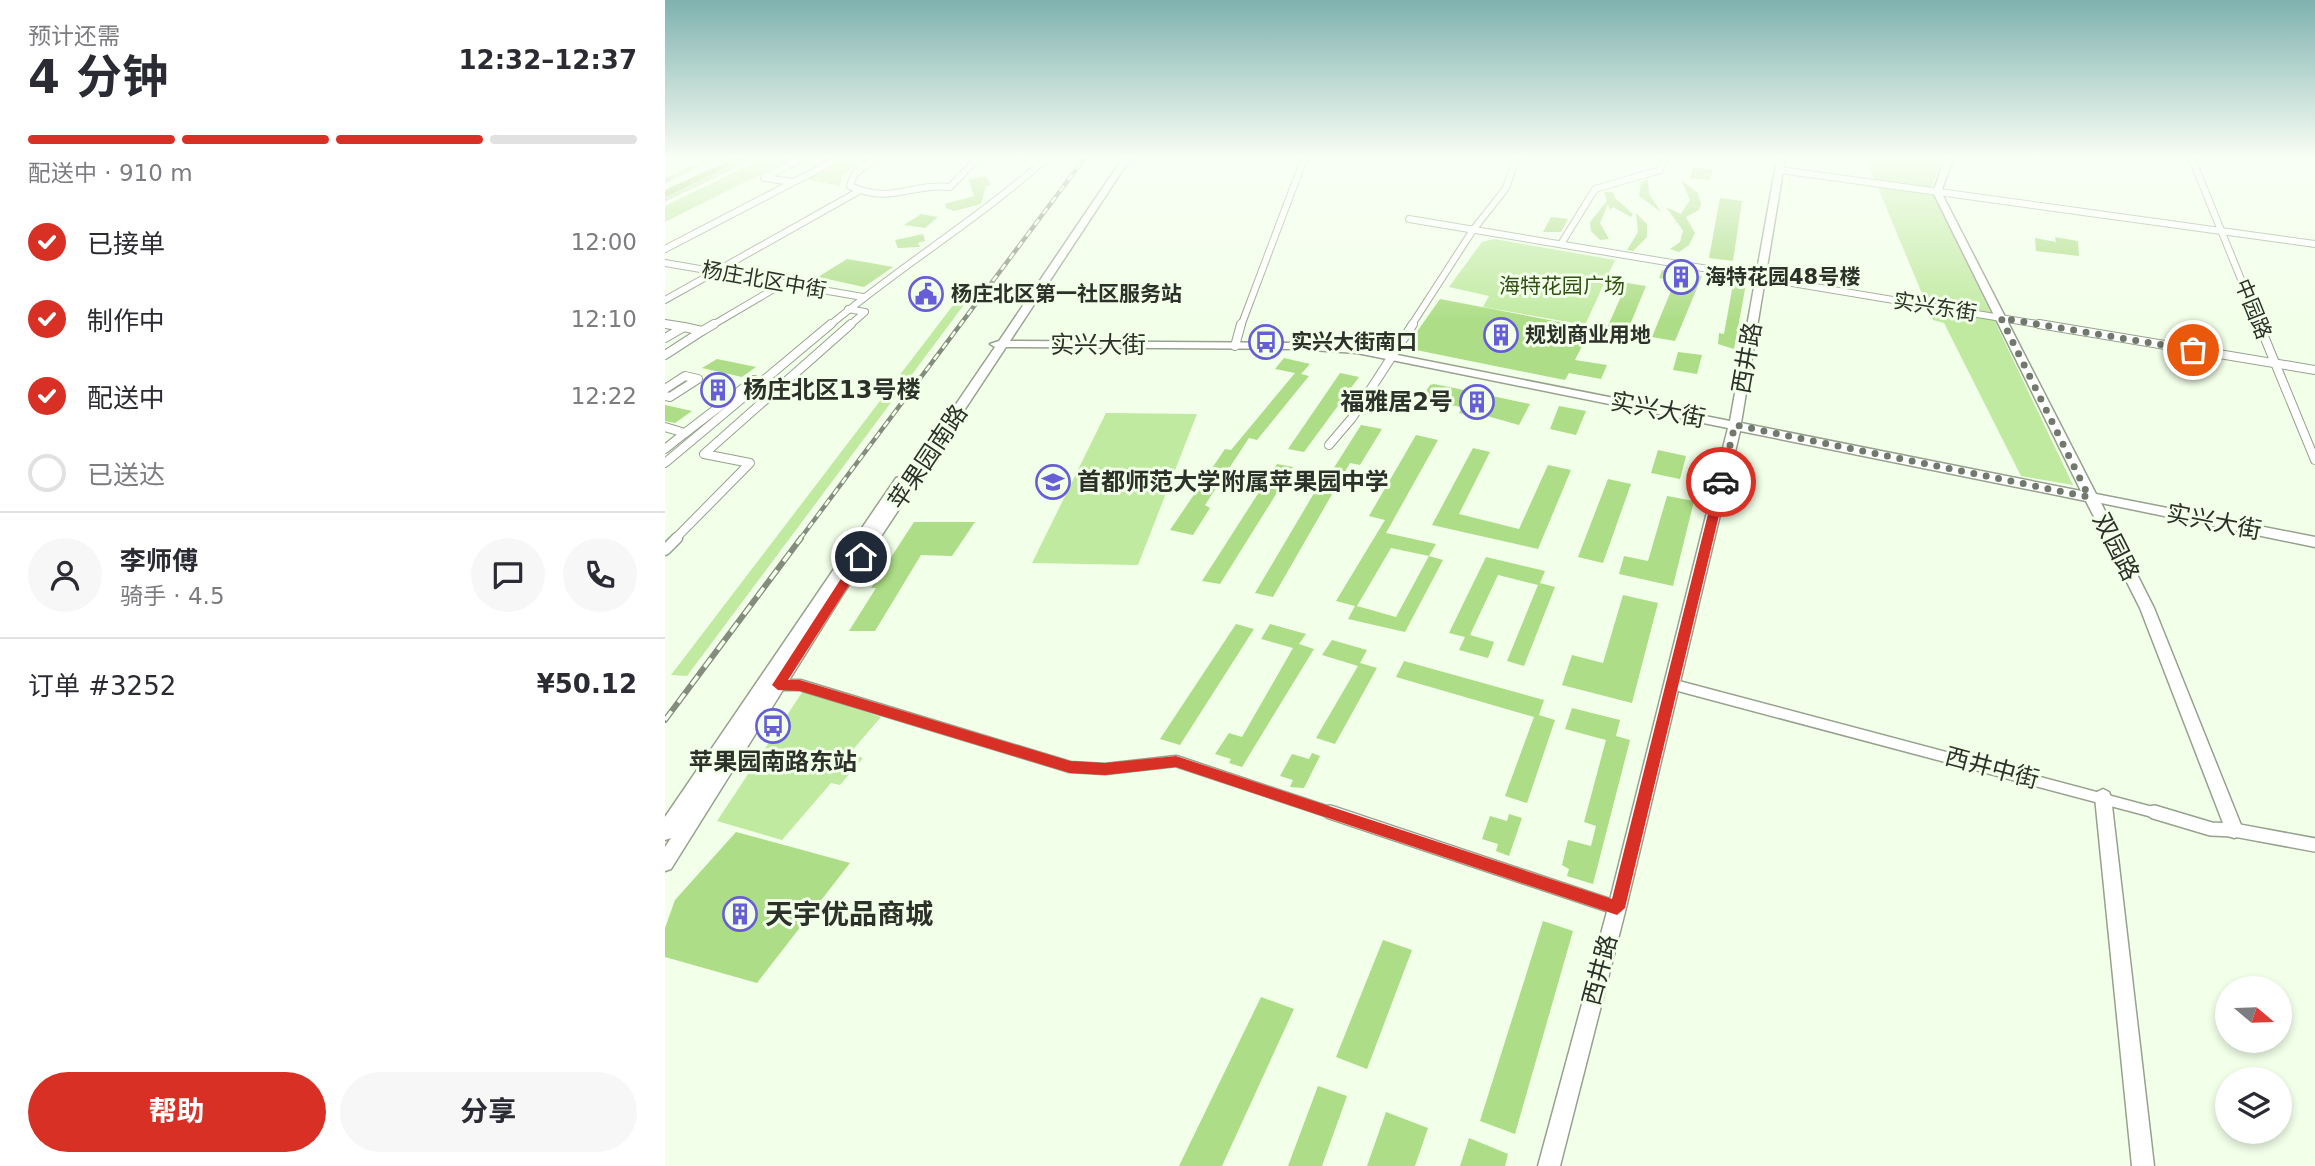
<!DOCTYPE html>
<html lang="zh">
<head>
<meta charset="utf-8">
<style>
	:root { --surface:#fff; --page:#f7f7f7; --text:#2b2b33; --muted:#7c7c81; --line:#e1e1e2; --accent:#d93025 }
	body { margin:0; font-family:"DejaVu Sans","Noto Sans SC",sans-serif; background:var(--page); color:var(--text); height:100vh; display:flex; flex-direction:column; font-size:26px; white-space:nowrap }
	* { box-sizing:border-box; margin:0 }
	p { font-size:23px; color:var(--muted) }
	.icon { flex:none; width:38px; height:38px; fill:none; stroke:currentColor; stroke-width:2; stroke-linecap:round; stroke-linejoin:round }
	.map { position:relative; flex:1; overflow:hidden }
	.drawer { display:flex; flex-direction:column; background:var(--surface); width:665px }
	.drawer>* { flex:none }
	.needle { width:46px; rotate:109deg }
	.controls { position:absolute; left:1550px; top:976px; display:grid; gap:14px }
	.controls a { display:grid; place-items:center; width:77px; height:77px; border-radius:50%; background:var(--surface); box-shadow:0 4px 10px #0003; font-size:35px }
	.pin { position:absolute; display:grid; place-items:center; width:60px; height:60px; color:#fff; margin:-30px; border:4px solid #fff; border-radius:50%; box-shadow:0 2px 7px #0007 }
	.courier { position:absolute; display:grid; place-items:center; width:70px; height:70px; margin:-35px; border:5px solid #d93025; border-radius:50%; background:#fff; color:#222; box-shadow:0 2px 9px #0007 }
	.head em { font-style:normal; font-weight:700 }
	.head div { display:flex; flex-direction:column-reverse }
	.head { display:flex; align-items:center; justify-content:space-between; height:119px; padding:0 28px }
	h1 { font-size:46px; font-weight:700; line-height:52px }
	.bar { display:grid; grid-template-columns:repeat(4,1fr); gap:10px 7px; align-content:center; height:84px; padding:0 28px }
	.bar i { height:9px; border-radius:5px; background:var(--line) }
	.bar .selected { background:var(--accent) }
	.bar p { grid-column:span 4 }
	.line { display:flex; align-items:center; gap:18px; padding:0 28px; border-top:2px solid var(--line) }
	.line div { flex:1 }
	.round { display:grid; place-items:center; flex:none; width:74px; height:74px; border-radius:37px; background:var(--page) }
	ol { padding:0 28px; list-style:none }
	li { display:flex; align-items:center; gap:21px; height:77px }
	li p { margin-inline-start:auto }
	li .icon { padding:7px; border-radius:50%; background:var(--accent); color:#fff; stroke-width:4 }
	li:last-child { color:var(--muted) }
	li i { width:38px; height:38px; border:4px solid var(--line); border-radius:50% }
	.primary-button { display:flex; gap:14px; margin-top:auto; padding:14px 28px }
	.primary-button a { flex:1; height:80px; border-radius:42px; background:var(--accent); color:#fff; font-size:28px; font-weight:700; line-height:80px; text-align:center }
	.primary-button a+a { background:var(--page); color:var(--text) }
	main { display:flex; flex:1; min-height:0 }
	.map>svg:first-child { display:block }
	.green { fill:#c0eaa0 }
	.building { fill:#addd86; fill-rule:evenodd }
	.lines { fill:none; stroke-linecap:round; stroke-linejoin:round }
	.street-far3-casing { stroke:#97a28e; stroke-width:8 }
	.street-far2-casing { stroke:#97a28e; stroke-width:10 }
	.street-far1-casing { stroke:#97a28e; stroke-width:13 }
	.street-casing { stroke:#97a28e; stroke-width:16 }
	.secondary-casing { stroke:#97a28e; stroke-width:3 }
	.primary-casing { stroke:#fff; stroke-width:3 }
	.highway-casing { stroke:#fff; stroke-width:2 }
	.street-far3 { stroke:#fff; stroke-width:6 }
	.street-far2 { stroke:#fff; stroke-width:8 }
	.street-far1 { stroke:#fff; stroke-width:10 }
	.street { stroke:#fff; stroke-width:13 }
	.secondary { fill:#fff; fill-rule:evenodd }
	.primary { fill:#c4e2aa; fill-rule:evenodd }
	.highway { fill:#9ccf71; fill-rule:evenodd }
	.rail-far1-casing { stroke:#848c7e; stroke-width:4.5 }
	.rail-casing { stroke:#848c7e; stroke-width:6 }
	.rail-far1 { stroke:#f2ffe9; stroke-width:2.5; stroke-dasharray:7; stroke-linecap:butt }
	.rail { stroke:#f2ffe9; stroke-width:3.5; stroke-dasharray:11; stroke-linecap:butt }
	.route { fill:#d93025 }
	.done { stroke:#71796c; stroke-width:7; stroke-dasharray:0 12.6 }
	.labels { text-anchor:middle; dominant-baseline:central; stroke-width:6; stroke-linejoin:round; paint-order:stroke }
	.far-poi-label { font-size:21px; font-weight:bold; fill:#2c3129; stroke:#f2ffe9; text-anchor:start }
	.far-street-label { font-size:21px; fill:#2c3129; stroke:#f2ffe9 }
	.far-park-label { font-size:21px; fill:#325014; stroke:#f2ffe9 }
	.street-label { font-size:24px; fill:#2c3129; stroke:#f2ffe9 }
	.poi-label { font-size:24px; font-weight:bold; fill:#2c3129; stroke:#f2ffe9; text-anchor:start }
	.near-poi-label { font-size:28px; font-weight:bold; fill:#2c3129; stroke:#f2ffe9; text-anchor:start }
</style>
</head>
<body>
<main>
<section class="drawer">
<div class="head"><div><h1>4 分钟</h1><p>预计还需</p></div><em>12:32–12:37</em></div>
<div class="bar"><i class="selected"></i><i class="selected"></i><i class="selected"></i><i></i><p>配送中 · 910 m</p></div>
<ol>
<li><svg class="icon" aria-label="check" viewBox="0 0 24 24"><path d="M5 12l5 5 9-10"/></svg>已接单<p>12:00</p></li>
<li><svg class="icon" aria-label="check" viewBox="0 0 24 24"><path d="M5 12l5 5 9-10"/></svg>制作中<p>12:10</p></li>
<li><svg class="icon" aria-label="check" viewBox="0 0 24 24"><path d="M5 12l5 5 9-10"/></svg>配送中<p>12:22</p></li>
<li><i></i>已送达</li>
</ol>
<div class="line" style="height:126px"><a class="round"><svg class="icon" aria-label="person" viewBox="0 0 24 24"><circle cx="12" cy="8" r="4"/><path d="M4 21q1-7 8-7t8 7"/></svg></a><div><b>李师傅</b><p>骑手 · 4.5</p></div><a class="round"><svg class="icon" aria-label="chat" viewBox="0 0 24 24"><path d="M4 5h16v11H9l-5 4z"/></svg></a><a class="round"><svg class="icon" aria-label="phone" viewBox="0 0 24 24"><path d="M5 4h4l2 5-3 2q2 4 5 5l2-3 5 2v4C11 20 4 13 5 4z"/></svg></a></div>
<div class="line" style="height:91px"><div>订单 #3252</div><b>¥50.12</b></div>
<div class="primary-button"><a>帮助</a><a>分享</a></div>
</section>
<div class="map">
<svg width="1650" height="1166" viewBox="0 0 1650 1166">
	<rect width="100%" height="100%" fill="#f2ffe9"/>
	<g class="green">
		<polygon points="96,159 126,159 0,222 0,206"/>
		<polygon points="180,159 202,159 177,176 175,186 141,179"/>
		<polygon points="1201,159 1278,159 1266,188 1408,485 1356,476 1279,323 1268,320"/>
		<polygon points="829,239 950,260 920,325 818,307 824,296 784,287 817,242"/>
		<polygon points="307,294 22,676 6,675 289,304"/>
		<polygon points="441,413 532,414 473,565 367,563"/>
		<polygon points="138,691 216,717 185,753 198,758 175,785 166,783 117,840 52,821"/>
	</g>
	<g class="building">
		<polygon points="1028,167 1048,169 1045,180 1025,178"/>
		<polygon points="321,176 326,185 321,186 316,204 289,211 281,208 280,204 309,196 303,179"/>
		<polygon points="983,179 984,194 996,212 974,196 976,182"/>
		<polygon points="1016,180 1033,193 1036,204 1034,210 1021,217 1030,233 1024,245 1014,252 1005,249 1015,242 1018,231 1012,222 1009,224 1011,221 1001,207 1016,214 1025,200"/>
		<polygon points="939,192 948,192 950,198 968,214 966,217 948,207 945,210 943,204 935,223 944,239 935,240 926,231 925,222 942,201"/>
		<polygon points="1055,198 1077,201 1068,261 1044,258"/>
		<polygon points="971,213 982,224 982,237 968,251 962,250 973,232"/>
		<polygon points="256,214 273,217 260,228 239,225"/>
		<polygon points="886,217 903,219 896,232 878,232"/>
		<polygon points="258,234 260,241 253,243 255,247 233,248 230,240"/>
		<polygon points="1390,237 1413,241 1414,256 1371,251 1370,238 1391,242"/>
		<polygon points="182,259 206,263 228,267 199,287 153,277"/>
		<polygon points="997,270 1037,276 1010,341 987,337 1010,281 994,278"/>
		<polygon points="962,283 981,286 962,332 942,328"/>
		<polygon points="1071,283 1081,284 1069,349 1053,344 1054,333 1059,334 1068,284"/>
		<polygon points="775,299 926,328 910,360 942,365 936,379 904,373 900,380 746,349 744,343"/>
		<polygon points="1013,352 1037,355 1032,374 1008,370"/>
		<polygon points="619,358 645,364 636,374 644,376 592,440 584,438 540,505 545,508 528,535 505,530 560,449 566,450 630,373 610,369"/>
		<polygon points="52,359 91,367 77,377 37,368"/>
		<polygon points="675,373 694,377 639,452 623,449"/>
		<polygon points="769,384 799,390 865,404 854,425 815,414 807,416 794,413 797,407 779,404 776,410 752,405 765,385"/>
		<polygon points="0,405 27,411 10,423 0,421"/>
		<polygon points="894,406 921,411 911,435 885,429"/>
		<polygon points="696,425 717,429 695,465 685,463 608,597 590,593 661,473 665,474"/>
		<path d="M751,435L773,440L721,533L771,544L764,556L778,560L740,632L683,619L690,606L671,601L720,520L704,516ZM726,548L764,556L731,617L692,606Z"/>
		<polygon points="808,448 825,452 794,514 854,529 883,465 906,470 873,549 767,525"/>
		<polygon points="993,450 1021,456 1015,479 986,473"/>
		<polygon points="612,464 628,467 555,584 537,581"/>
		<polygon points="943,479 966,484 938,563 913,557"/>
		<polygon points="1002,496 1029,501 1008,586 954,574 959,556 983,561"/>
		<polygon points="249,522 310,522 287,556 256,555 210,631 184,631 211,588 206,588"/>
		<polygon points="821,557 880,571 875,583 890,587 859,666 842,661 873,585 833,575 805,635 829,642 823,658 794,650 800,637 784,633"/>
		<polygon points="958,595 993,603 967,703 897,685 907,655 938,663"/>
		<polygon points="571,624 589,629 515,745 495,739"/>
		<polygon points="605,624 641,634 634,644 649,649 577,767 564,763 566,759 550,754 564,733 577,737 628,648 596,639"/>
		<polygon points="667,640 702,650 695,663 712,668 670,744 651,738 693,666 657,655"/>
		<polygon points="739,661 879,700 874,715 890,720 862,803 840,796 869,717 731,677"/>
		<polygon points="907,708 955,720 951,736 965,740 928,884 902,876 904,869 897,865 903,840 926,846 931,826 919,822 941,740 900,729"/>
		<polygon points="647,753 655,756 639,788 625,787 628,780 615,776 627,754 644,759"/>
		<polygon points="844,814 857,818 844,856 831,851 833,844 817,839 825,816 842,821"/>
		<polygon points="71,832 185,863 92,983 0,957 0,928 10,900"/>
		<polygon points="878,921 908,931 850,1134 815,1121"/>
		<polygon points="718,940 747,950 702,1069 671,1057"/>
		<polygon points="596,997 629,1009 557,1166 514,1166"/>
		<polygon points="653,1086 682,1096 657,1166 623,1166"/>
		<polygon points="721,1112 763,1128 750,1166 702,1166"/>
		<polygon points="804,1138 843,1154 840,1166 795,1166"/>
	</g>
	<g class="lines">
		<g class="street-far3-casing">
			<g id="street-far3">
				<path d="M209,159L189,175L185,186C228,205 244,183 285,187L312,159"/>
				<polyline points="1527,159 1595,326"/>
				<polyline points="1115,170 1650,244"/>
				<polyline points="128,182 99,178 135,159"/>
				<polyline points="744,219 1384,326"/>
				<polyline points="896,244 930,189 995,170 999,159"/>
				<polyline points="0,249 173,159"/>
				<polyline points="0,263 198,297"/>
				<polyline points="0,300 194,191"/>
				<polyline points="183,309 200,312 184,326"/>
				<polyline points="0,324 11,326"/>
				<polyline points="46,326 119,283"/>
				<path d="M164,326C234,267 312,220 381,159"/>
				<polyline points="576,326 639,159"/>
				<polyline points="746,326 808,230 841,188 851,159"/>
			</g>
		</g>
		<g class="street-far2-casing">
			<g id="street-far2">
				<polyline points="0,324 19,327 0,338"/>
				<polyline points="1374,324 1650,370"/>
				<polyline points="1594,324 1650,460"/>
				<polyline points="19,327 37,331 49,324"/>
				<polyline points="570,346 576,324"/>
				<polyline points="0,355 37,331"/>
				<polyline points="0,389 20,376 33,379 5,397 0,396"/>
				<polyline points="0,427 20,433 89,380"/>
				<polyline points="664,445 687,418 748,324"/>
				<polyline points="0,449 20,433"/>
				<polyline points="0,463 166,324"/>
				<polyline points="10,539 85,463 39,454 186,324"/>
			</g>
		</g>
		<g class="street-far1-casing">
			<g id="street-far1">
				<polyline points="0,550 12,538"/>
				<polyline points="1006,684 1495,814"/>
				<polyline points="113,685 135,685 405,767 440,769 511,761 670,814"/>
			</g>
		</g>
		<g class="street-casing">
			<g id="street">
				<polyline points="665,812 952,908"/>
				<polyline points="1489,812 1546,829 1569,830 1650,845"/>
			</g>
		</g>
		<g class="secondary-casing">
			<g id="secondary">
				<polygon points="457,159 465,159 345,341 632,343 692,347 1065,421 1112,159 1120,159 1076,423 1416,491 1268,192 1280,159 1288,159 1276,192 1431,494 1650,537 1650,547 1436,503 1489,608 1578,830 1575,836 1569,838 1563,836 1475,608 1421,501 1075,431 961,908 895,1166 873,1166 943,908 1063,428 692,353 632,349 341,347 176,597 6,869 0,871 0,847 6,838 0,840 0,817 231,478 235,477 240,479 330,347 325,344 334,341"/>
				<polygon points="1438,789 1444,792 1446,797 1489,1166 1467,1166 1430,797 1432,792"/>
			</g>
		</g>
		<g class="primary-casing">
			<g id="primary">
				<polygon points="41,159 51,159 0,184 0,178"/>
				<polygon points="79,159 89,159 0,202 0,196"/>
			</g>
		</g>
		<g class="highway-casing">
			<polygon id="highway" points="67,159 79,159 0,197 0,190"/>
		</g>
		<use href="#street-far3" class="street-far3"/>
		<use href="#street-far2" class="street-far2"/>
		<use href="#street-far1" class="street-far1"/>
		<use href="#street" class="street"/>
		<use href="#secondary" class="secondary"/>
		<use href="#primary" class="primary"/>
		<use href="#highway" class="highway"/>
		<g class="rail-far1-casing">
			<polyline id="rail-far1" points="135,539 419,159"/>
		</g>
		<g class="rail-casing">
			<polyline id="rail" points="0,720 136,538"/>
		</g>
		<use href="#rail-far1" class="rail-far1"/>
		<use href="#rail" class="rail"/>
	</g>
	<linearGradient id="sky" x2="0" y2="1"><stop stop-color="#7fb2af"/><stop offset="0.49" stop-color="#f9fff5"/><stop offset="1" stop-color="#f9fff5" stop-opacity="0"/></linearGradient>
	<rect width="1650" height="322" fill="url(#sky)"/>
	<polygon class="route" points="1056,478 1062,482 960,908 952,915 511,767 440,775 405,773 135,691 113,690 107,685 192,554 200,554 200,560 123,680 135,680 405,761 440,763 511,756 947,899 1051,482"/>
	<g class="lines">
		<polyline class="done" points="1056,482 1070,425 1424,497 1336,318 1528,350"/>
	</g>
	<defs>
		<g id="building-ring" transform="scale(1.75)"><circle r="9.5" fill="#f2ffe9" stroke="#675ed7" stroke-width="1.5"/><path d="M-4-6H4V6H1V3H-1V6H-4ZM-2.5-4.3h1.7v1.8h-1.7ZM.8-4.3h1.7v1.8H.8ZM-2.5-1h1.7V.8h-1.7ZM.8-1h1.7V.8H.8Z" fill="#675ed7"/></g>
		<g id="civic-ring" transform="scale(1.75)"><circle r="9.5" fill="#f2ffe9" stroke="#675ed7" stroke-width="1.5"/><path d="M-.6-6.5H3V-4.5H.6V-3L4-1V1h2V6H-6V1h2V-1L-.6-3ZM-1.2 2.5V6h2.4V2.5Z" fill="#675ed7"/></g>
		<g id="bus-ring" transform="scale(1.75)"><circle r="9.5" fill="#f2ffe9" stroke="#675ed7" stroke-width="1.5"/><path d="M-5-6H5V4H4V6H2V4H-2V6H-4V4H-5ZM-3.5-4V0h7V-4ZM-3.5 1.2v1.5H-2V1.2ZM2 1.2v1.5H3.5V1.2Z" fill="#675ed7"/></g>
		<g id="school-ring" transform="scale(1.75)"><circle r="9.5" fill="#f2ffe9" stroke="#675ed7" stroke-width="1.5"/><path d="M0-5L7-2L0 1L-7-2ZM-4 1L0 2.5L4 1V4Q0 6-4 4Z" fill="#675ed7"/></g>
	</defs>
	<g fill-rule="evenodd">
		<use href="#building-ring" x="1016" y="277"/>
		<use href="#civic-ring" x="261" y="294"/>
		<use href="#building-ring" x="836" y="335"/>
		<use href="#bus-ring" x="601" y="342"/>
		<use href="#building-ring" x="53" y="390"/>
		<use href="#building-ring" x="812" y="402"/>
		<use href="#school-ring" x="388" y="482"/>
		<use href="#bus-ring" x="108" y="726"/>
		<use href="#building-ring" x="75" y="914"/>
	</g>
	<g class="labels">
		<g class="far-poi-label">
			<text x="1040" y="277">海特花园48号楼</text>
			<text x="286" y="294">杨庄北区第一社区服务站</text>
			<text x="860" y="335">规划商业用地</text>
			<text x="626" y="342">实兴大街南口</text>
		</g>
		<g class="far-street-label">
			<text transform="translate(99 280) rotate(10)">杨庄北区中街</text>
			<text transform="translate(1270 307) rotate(9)">实兴东街</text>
			<text transform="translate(1588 309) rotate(68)">中园路</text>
		</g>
		<g class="far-park-label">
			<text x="897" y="286">海特花园广场</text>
		</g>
		<g class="street-label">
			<text x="433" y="345">实兴大街</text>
			<text transform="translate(1082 358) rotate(-80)">西井路</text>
			<text transform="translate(993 410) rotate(11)">实兴大街</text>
			<text transform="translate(263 457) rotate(-56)">苹果园南路</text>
			<text transform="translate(1549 522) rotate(11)">实兴大街</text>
			<text transform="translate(1451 547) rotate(63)">双园路</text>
			<text transform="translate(1327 768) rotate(15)">西井中街</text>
			<text transform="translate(935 970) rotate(-75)">西井路</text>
		</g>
		<g class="poi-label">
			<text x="78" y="390">杨庄北区13号楼</text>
			<text x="788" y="402" text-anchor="end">福雅居2号</text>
			<text x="412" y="482">首都师范大学附属苹果园中学</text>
			<text x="108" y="762" text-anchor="middle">苹果园南路东站</text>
		</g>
		<g class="near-poi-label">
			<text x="100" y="914">天宇优品商城</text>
		</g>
	</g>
</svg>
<div class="controls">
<a><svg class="needle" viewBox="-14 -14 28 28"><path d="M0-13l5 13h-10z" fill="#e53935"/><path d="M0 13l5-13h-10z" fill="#7c7c81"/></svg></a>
<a><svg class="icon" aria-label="layers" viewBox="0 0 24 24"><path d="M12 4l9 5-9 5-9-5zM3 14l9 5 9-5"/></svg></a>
</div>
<div class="pin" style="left:1528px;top:350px;background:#ea580c"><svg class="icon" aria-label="bag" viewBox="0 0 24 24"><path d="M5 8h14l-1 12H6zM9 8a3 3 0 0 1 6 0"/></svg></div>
<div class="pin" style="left:196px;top:557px;background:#1f2937"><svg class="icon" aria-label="home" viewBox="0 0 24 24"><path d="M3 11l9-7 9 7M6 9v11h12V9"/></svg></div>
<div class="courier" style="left:1056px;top:482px"><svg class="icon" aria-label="car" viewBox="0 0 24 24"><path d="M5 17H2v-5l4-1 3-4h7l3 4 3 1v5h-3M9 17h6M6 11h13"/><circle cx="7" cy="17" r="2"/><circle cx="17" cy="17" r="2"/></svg></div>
</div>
</main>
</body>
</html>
